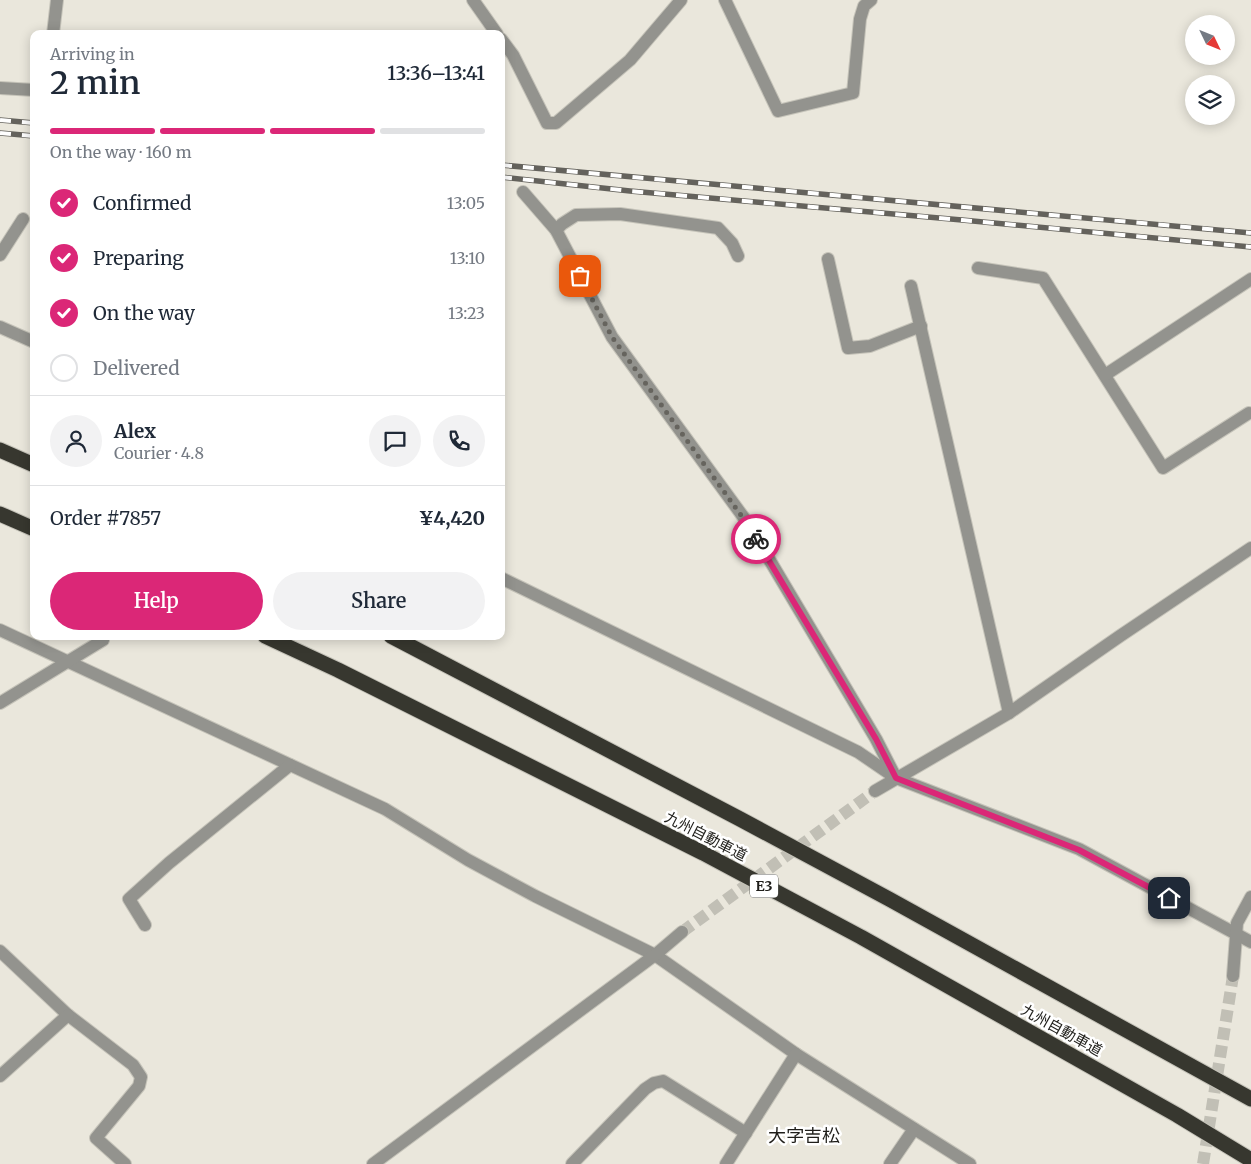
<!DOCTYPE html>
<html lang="en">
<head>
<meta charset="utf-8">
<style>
	:root { --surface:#fff; --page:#f2f2f3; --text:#1f2937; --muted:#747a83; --line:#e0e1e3; --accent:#db2777 }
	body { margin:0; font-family:Merriweather,"Noto Sans JP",serif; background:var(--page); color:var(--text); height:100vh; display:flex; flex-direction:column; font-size:19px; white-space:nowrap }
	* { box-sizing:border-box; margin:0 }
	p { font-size:16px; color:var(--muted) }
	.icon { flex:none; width:28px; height:28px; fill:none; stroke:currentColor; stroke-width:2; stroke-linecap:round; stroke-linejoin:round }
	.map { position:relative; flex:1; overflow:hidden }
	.drawer { position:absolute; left:30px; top:30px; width:475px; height:610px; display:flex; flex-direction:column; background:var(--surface); border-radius:10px; box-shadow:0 2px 12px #0003 }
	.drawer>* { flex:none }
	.needle { width:32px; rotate:133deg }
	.buttons { position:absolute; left:1185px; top:15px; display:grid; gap:10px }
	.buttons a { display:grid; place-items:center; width:50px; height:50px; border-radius:50%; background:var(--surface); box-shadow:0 2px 12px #0003; font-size:25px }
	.pin { position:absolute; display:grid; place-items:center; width:42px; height:42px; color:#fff; margin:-21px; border-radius:10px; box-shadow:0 2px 8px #0006 }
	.courier { position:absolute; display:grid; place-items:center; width:50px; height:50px; margin:-25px; border:4px solid #db2777; border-radius:50%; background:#fff; color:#222; box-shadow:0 1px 6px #0007 }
	.summary em { font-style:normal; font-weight:600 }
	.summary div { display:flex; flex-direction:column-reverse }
	.summary { display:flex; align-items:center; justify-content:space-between; height:85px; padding:0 20px }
	h1 { font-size:32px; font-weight:600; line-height:38px }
	.bar { display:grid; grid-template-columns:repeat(4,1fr); gap:8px 5px; align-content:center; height:60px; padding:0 20px }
	.bar i { height:6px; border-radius:4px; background:var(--line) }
	.bar .on { background:var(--accent) }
	.bar p { grid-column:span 4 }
	.line { display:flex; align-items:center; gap:12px; padding:0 20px; border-top:1px solid var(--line) }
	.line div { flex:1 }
	.round { display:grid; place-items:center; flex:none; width:52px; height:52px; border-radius:26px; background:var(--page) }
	ol { padding:0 20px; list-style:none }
	li { display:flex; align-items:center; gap:15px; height:55px }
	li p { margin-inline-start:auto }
	li .icon { padding:5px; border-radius:50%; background:var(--accent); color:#fff; stroke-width:4 }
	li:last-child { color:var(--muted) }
	li i { width:28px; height:28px; border:2px solid var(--line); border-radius:50% }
	.action { display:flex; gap:10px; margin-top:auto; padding:10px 20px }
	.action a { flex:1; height:58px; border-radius:30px; background:var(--accent); color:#fff; font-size:20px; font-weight:600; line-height:58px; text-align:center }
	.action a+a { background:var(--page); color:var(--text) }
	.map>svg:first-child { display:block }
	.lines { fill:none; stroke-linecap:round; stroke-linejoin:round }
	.minor-tunnel { stroke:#c1bfb5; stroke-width:12; stroke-dasharray:12 6; stroke-linecap:butt }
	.minor-casing { stroke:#c5c3b9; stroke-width:14 }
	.highway-casing { stroke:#c5c3b9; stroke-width:17 }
	.minor { stroke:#93938e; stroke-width:12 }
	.highway { stroke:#37372f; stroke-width:15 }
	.rail-casing { stroke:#64625c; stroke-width:5.5 }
	.rail { stroke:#fff; stroke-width:4; stroke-dasharray:11; stroke-linecap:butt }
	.done { stroke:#66645e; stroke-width:5; stroke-dasharray:0 9 }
	.route { stroke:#db2777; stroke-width:6 }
	.labels { text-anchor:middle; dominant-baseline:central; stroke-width:5; stroke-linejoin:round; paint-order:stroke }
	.shield { fill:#fff; stroke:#62625f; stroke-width:1 }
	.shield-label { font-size:14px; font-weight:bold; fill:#1f1e1a }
	.street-label { font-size:15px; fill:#1f1e1a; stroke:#fff }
	.quarter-label { font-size:18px; fill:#1f1e1a; stroke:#fff }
</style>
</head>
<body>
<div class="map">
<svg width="1251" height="1164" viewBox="0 0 1251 1164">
	<rect width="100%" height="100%" fill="#eae7dc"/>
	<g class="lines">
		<g class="minor-tunnel">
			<polyline points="682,932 875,791"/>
			<polyline points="1203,1164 1233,976"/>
		</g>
		<g class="minor-casing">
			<g id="minor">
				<polyline points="473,0 497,34"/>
				<polyline points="725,0 778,111 853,93 860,19 864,6 871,0"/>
				<polyline points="53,34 57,0"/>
				<polyline points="501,39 513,55 547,123 556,123 630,60 681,0"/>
				<polyline points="0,88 34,90"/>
				<polyline points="523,192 556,230 612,337 747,522 876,739 895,776"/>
				<polyline points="556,230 562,224 576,215 620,214 718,228 732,243 738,256"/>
				<polyline points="0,255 23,219"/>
				<polyline points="828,259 848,348 870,346 921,326"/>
				<polyline points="978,268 1043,278 1163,468 1249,413"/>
				<polyline points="911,286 1009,713"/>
				<polyline points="0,327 34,342"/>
				<polyline points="1105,375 1251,279"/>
				<polyline points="501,578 858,752 896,778 1079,849 1251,942"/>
				<polyline points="0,630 385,809 468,860 535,896 655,955 796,1054 970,1164"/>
				<polyline points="0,703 103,640"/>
				<polyline points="875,791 1009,713 1120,636 1251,548"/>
				<polyline points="145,925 129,899 169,863 290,765"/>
				<polyline points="0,951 68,1015 133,1065 141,1077 139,1086 96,1138 125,1164"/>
				<polyline points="1233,976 1237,923 1251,897"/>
				<polyline points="0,1076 68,1015"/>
				<polyline points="373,1164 655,955 682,932"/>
				<polyline points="572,1164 645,1089 654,1083 663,1081 746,1133"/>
				<polyline points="726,1164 796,1054"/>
				<polyline points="890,1164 914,1129"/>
			</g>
		</g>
		<g class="highway-casing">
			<g id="highway">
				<polyline points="0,450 34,465"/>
				<polyline points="0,514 34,529"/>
				<polyline points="265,636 338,670 703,853 861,937 1177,1115 1251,1160"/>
				<polyline points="391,636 740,819 889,899 1251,1099"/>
			</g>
		</g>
		<use href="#minor" class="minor"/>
		<use href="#highway" class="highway"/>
		<g class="rail-casing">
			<g id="rail">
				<polyline points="0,120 34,123"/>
				<polyline points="0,133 34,136"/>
				<polyline points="501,165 1251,233"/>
				<polyline points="501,177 630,191 962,220 1251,247"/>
			</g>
		</g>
		<use href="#rail" class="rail"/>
	</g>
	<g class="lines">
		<polyline class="done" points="580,276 612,337 746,522 756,539"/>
		<polyline class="route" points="756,539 876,739 896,778 1079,850 1169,898"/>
	</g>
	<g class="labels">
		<rect class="shield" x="750" y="874.5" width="28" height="23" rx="4"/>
		<g class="shield-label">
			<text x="764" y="886">E3</text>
		</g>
		<g class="street-label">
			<text transform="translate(706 836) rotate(27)">九州自動車道</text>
			<text transform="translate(1062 1030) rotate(29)">九州自動車道</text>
		</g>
		<g class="quarter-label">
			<text x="804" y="1135">大字吉松</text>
		</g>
	</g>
</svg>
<div class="buttons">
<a><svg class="needle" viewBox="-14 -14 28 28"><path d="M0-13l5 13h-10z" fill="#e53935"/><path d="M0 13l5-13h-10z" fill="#747a83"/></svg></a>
<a><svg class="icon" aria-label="layers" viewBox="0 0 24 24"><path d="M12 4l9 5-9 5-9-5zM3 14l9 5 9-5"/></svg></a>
</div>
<div class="pin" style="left:580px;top:276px;background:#ea580c"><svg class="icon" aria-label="bag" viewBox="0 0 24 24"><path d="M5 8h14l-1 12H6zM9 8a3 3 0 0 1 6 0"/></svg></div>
<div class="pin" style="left:1169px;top:898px;background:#1f2937"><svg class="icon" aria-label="home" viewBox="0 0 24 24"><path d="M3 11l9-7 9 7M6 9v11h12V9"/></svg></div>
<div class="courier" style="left:756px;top:539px"><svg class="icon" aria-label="bike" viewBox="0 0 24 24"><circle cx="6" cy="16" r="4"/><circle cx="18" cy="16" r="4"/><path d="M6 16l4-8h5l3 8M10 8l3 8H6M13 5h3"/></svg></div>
<section class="drawer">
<div class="summary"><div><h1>2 min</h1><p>Arriving in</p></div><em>13:36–13:41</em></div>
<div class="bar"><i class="on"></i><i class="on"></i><i class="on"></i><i></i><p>On the way · 160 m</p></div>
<ol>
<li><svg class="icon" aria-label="check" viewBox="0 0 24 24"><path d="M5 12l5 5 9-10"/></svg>Confirmed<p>13:05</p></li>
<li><svg class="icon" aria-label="check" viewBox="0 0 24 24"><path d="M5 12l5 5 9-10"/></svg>Preparing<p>13:10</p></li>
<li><svg class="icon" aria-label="check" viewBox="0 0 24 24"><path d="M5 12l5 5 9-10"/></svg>On the way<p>13:23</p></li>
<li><i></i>Delivered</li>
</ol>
<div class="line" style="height:90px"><a class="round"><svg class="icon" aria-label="person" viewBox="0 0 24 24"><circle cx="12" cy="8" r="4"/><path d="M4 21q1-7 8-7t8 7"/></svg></a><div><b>Alex</b><p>Courier · 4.8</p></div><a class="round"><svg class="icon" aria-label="chat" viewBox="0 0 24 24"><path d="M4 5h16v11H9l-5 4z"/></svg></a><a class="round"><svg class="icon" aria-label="phone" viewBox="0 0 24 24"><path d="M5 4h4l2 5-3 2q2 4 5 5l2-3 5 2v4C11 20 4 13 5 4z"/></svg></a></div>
<div class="line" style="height:65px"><div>Order #7857</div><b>¥4,420</b></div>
<div class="action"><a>Help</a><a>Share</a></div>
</section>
</div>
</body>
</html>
